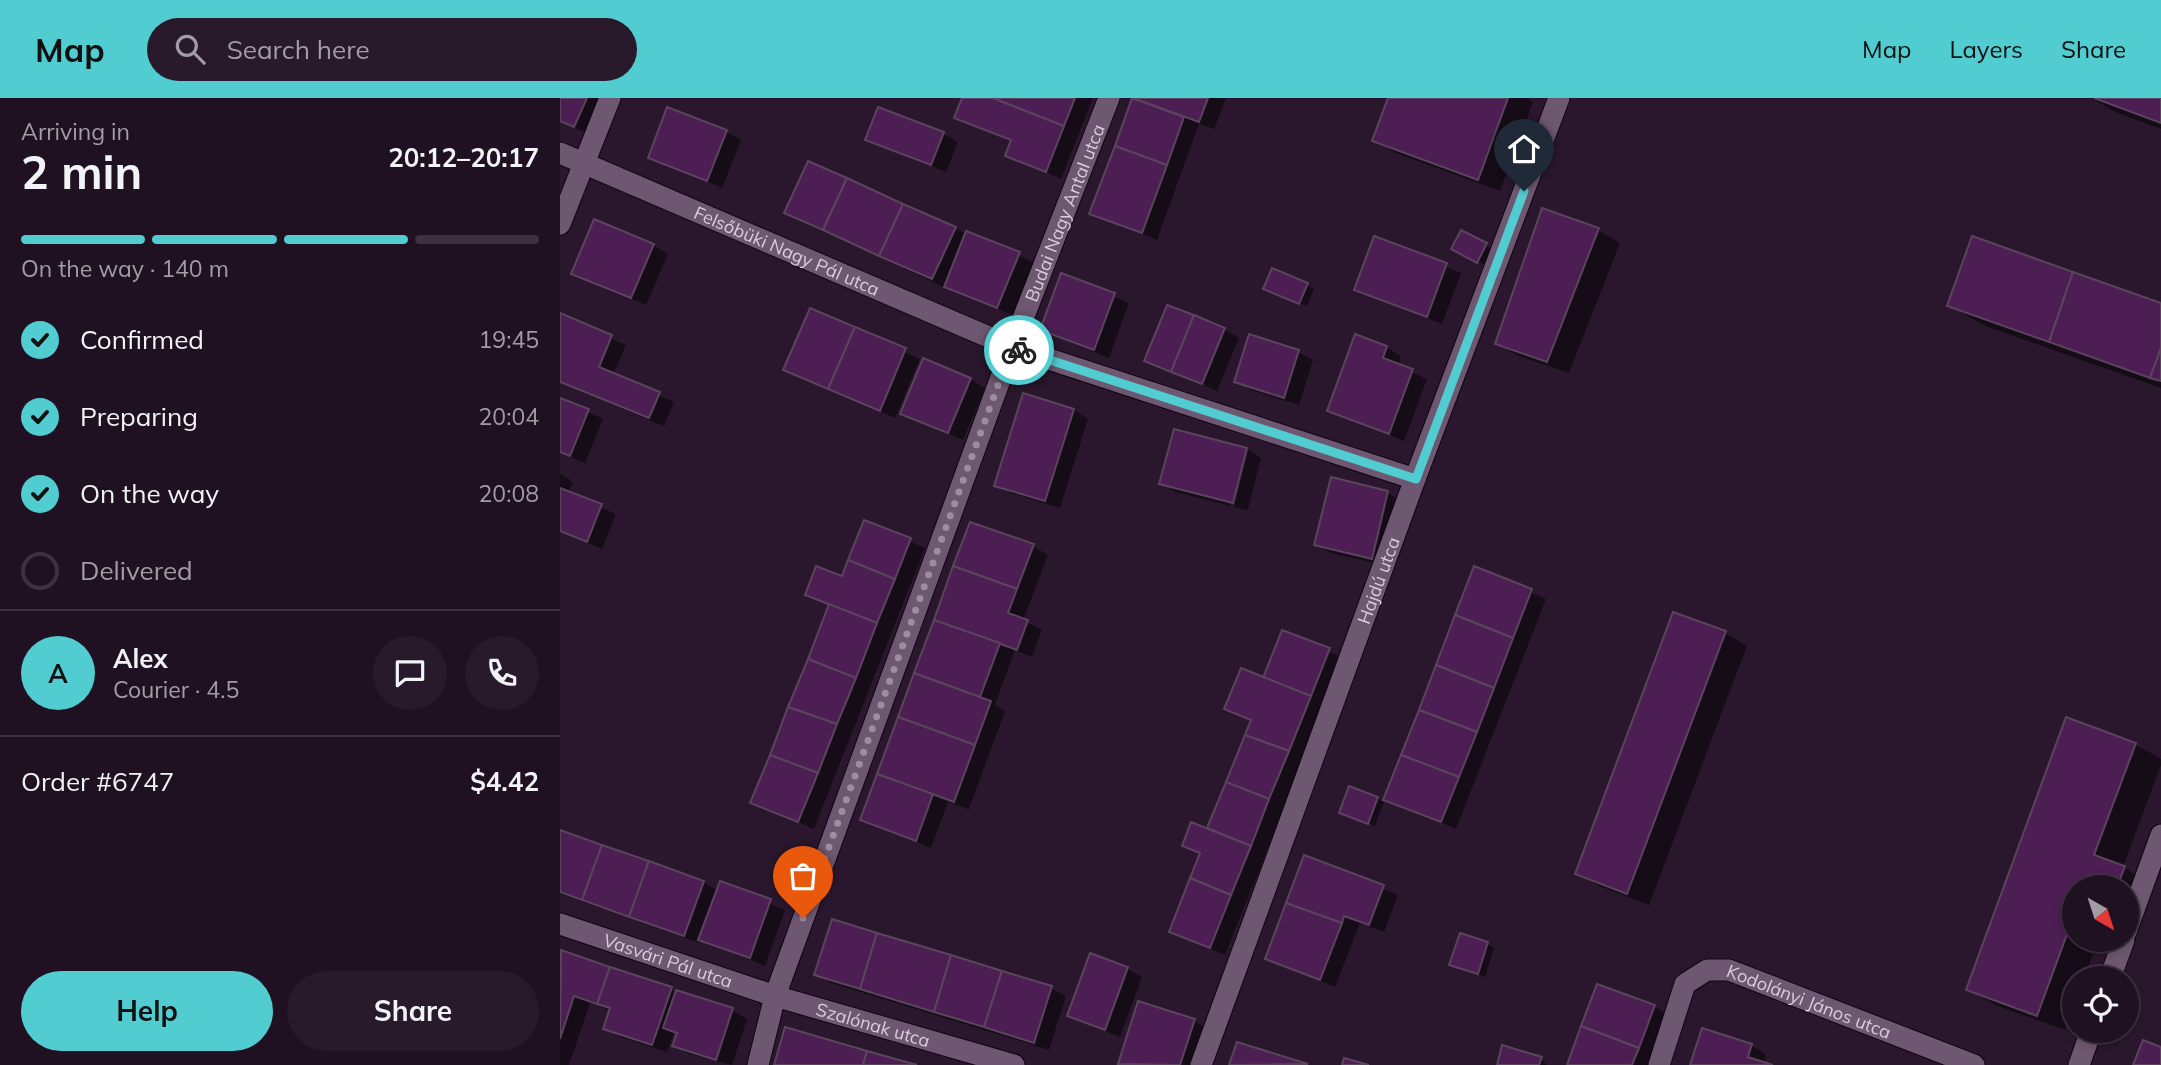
<!DOCTYPE html>
<html lang="en">
<head>
<meta charset="utf-8">
<style>
	:root { --surface:#201122; --page:#281a2a; --text:#f1f3f6; --muted:#a29da5; --line:#3d3140; --accent:#51ccd1 }
	body { margin:0; font-family:Mulish,sans-serif; background:var(--page); color:var(--text); height:100vh; display:flex; flex-direction:column; font-size:26px; white-space:nowrap }
	* { box-sizing:border-box; margin:0 }
	p { font-size:23px; color:var(--muted) }
	.icon { flex:none; width:38px; height:38px; fill:none; stroke:currentColor; stroke-width:2; stroke-linecap:round; stroke-linejoin:round }
	.map { position:relative; flex:1; overflow:hidden }
	.panel { display:flex; flex-direction:column; background:var(--surface); width:560px }
	.panel>* { flex:none }
	.needle { width:46px; rotate:141deg }
	.controls { position:absolute; left:1502px; top:777px; display:grid; gap:14px }
	.controls a { display:grid; place-items:center; width:77px; height:77px; border-radius:50%; background:var(--surface); box-shadow:0 4px 10px #0003,0 0 0 2px var(--line); font-size:35px }
	.pin { position:absolute; display:grid; place-items:center; width:60px; height:60px; color:#fff; margin:-72px -30px; border-radius:50% 50% 50% 0; rotate:-45deg; box-shadow:0 0 7px #0007 }
	.pin .icon { rotate:45deg }
	.courier { position:absolute; display:grid; place-items:center; width:70px; height:70px; margin:-35px; border:5px solid #51ccd1; border-radius:50%; background:#fff; color:#222; box-shadow:0 2px 9px #0007 }
	.head em { font-style:normal; font-weight:700 }
	.head div { display:flex; flex-direction:column-reverse }
	.head { display:flex; align-items:center; justify-content:space-between; height:119px; padding:0 21px }
	h1 { font-size:46px; font-weight:700; line-height:52px }
	.bar { display:grid; grid-template-columns:repeat(4,1fr); gap:10px 7px; align-content:center; height:84px; padding:0 21px }
	.bar i { height:9px; border-radius:5px; background:var(--line) }
	.bar .on { background:var(--accent) }
	.bar p { grid-column:span 4 }
	.line { display:flex; align-items:center; gap:18px; padding:0 21px; border-top:2px solid var(--line) }
	.line div { flex:1 }
	.round { display:grid; place-items:center; flex:none; width:74px; height:74px; border-radius:37px; background:var(--page) }
	ol { padding:0 21px; list-style:none }
	li { display:flex; align-items:center; gap:21px; height:77px }
	li p { margin-inline-start:auto }
	li .icon { padding:7px; border-radius:50%; background:var(--accent); color:#111; stroke-width:4 }
	li:last-child { color:var(--muted) }
	li i { width:38px; height:38px; border:4px solid var(--line); border-radius:50% }
	.cta { display:flex; gap:14px; margin-top:auto; padding:14px 21px }
	.cta a { flex:1; height:80px; border-radius:42px; background:var(--accent); color:#111; font-size:28px; font-weight:700; line-height:80px; text-align:center }
	.cta a+a { background:var(--page); color:var(--text) }
	header { display:flex; align-items:center; gap:42px; box-sizing:border-box; height:98px; padding:0 35px; background:var(--accent); color:#111 }
	header strong { font-size:33px }
	nav { display:flex; gap:38px; margin-inline-start:auto; font-size:24px }
	.search { width:490px; height:63px; background:var(--page); display:flex; align-items:center; gap:18px; box-sizing:border-box; padding:0 24px; border-radius:38px; color:var(--muted); font-size:26px }
	main { display:flex; flex:1; min-height:0 }
	.map>svg:first-child { display:block }
	.shadow { fill:#0007 }
	.building { fill:#4d1e54; stroke:#5a455d; stroke-width:2 }
	.lines { fill:none; stroke-linecap:round; stroke-linejoin:round }
	.minor-casing { stroke:#120315; stroke-width:23 }
	.minor { stroke:#6e5871; stroke-width:21 }
	.done { stroke:#9c8d9f; stroke-width:7; stroke-dasharray:0 12.6 }
	.route { stroke:#51ccd1; stroke-width:9 }
	.labels { text-anchor:middle; dominant-baseline:central; stroke-width:6; stroke-linejoin:round; paint-order:stroke }
	.street-label { font-size:18px; fill:#dacddc; stroke:#0e060f }
</style>
</head>
<body>
<header>
<strong>Map</strong>
<div class="search"><svg class="icon" aria-label="search" viewBox="0 0 24 24"><circle cx="10" cy="10" r="6"/><path d="M15 15l6 6"/></svg>Search here</div>
<nav><a>Map</a><a>Layers</a><a>Share</a></nav>
</header>
<main>
<section class="panel">
<div class="head"><div><h1>2 min</h1><p>Arriving in</p></div><em>20:12–20:17</em></div>
<div class="bar"><i class="on"></i><i class="on"></i><i class="on"></i><i></i><p>On the way · 140 m</p></div>
<ol>
<li><svg class="icon" aria-label="check" viewBox="0 0 24 24"><path d="M5 12l5 5 9-10"/></svg>Confirmed<p>19:45</p></li>
<li><svg class="icon" aria-label="check" viewBox="0 0 24 24"><path d="M5 12l5 5 9-10"/></svg>Preparing<p>20:04</p></li>
<li><svg class="icon" aria-label="check" viewBox="0 0 24 24"><path d="M5 12l5 5 9-10"/></svg>On the way<p>20:08</p></li>
<li><i></i>Delivered</li>
</ol>
<div class="line" style="height:126px"><b class="round" style="background:var(--accent);color:#111">A</b><div><b>Alex</b><p>Courier · 4.5</p></div><a class="round"><svg class="icon" aria-label="chat" viewBox="0 0 24 24"><path d="M4 5h16v11H9l-5 4z"/></svg></a><a class="round"><svg class="icon" aria-label="phone" viewBox="0 0 24 24"><path d="M5 4h4l2 5-3 2q2 4 5 5l2-3 5 2v4C11 20 4 13 5 4z"/></svg></a></div>
<div class="line" style="height:91px"><div>Order #6747</div><b>$4.42</b></div>
<div class="cta"><a>Help</a><a>Share</a></div>
</section>
<div class="map">
<svg width="1601" height="967" viewBox="0 0 1601 967">
	<rect width="100%" height="100%" fill="#2a172d"/>
	<g class="shadow">
		<polygon points="0,0 46,0 29,36 0,23"/>
		<polygon points="404,0 533,0 501,81 447,58 452,44 397,20"/>
		<polygon points="574,0 666,0 654,31 639,26 597,142 531,115"/>
		<polygon points="829,0 967,0 973,4 940,93 836,55 814,43"/>
		<polygon points="1531,0 1601,0 1601,31 1555,14"/>
		<polygon points="166,34 181,42 162,90 90,59"/>
		<polygon points="383,36 398,44 386,74 307,41"/>
		<polygon points="241,122 395,131 474,164 453,217 401,197"/>
		<polygon points="1038,132 1060,145 1009,275 959,258 937,246"/>
		<polygon points="902,134 933,151 925,167 893,150"/>
		<polygon points="815,140 901,175 882,226 796,191"/>
		<polygon points="93,147 108,156 86,207 14,175"/>
		<polygon points="502,177 569,205 549,260 482,232"/>
		<polygon points="747,187 754,191 747,208 712,194"/>
		<polygon points="1389,207 1601,207 1601,290 1425,228"/>
		<polygon points="251,212 360,261 335,320 226,271"/>
		<polygon points="0,220 66,247 53,277 114,304 104,328 0,285"/>
		<polygon points="664,231 679,240 657,293 586,262"/>
		<polygon points="826,249 841,258 838,268 867,281 844,343 769,312"/>
		<polygon points="738,254 753,262 739,307 691,292 676,283"/>
		<polygon points="410,281 425,290 403,342 343,315"/>
		<polygon points="464,297 514,312 528,321 500,410 451,395 436,387"/>
		<polygon points="0,301 43,321 25,365 0,355"/>
		<polygon points="687,351 701,360 688,412 674,409 688,353 685,353 670,408 616,394 601,385"/>
		<polygon points="0,376 13,384 8,395 56,416 42,451 0,434"/>
		<polygon points="827,395 842,403 827,468 771,455 756,446"/>
		<polygon points="305,424 365,450 254,731 193,704 271,508 247,496 283,480"/>
		<polygon points="473,448 488,457 463,522 482,532 472,559 455,552 435,607 445,613 409,711 388,704 371,750 302,721"/>
		<polygon points="915,471 986,501 896,731 826,701"/>
		<polygon points="723,534 784,560 665,857 611,833 641,756 624,747 648,733 692,623 667,610 704,582"/>
		<polygon points="1165,535 1187,548 1089,807 1039,788 1017,776"/>
		<polygon points="1575,646 1601,661 1601,667 1563,769 1592,786 1566,811 1566,789 1514,789 1514,842 1538,842 1524,880 1514,880 1514,908 1505,932 1435,907 1408,891"/>
		<polygon points="817,700 824,704 815,728 788,718"/>
		<polygon points="0,734 143,784 158,793 161,785 225,812 205,868 141,841 139,845 0,796"/>
		<polygon points="745,760 838,797 824,834 800,825 775,889 707,861"/>
		<polygon points="927,846 934,850 925,879 891,866"/>
		<polygon points="0,854 172,912 187,921 172,967 129,956 114,948 117,936 114,934 107,954 60,939 45,930 51,913 30,905 9,967 0,967"/>
		<polygon points="567,870 582,879 560,939 509,918"/>
		<polygon points="256,877 491,890 506,898 489,952 271,885"/>
		<polygon points="1094,908 1109,917 1090,967 1009,967"/>
		<polygon points="634,923 649,931 637,967 560,965"/>
		<polygon points="1143,932 1192,948 1206,956 1204,966 1208,967 1132,967"/>
		<polygon points="678,946 744,967 671,967"/>
		<polygon points="981,960 987,967 938,967"/>
	</g>
	<g class="building">
		<polygon points="0,0 27,0 14,29 0,23"/>
		<polygon points="402,0 433,0 504,28 486,74 445,58 451,42 394,20"/>
		<polygon points="433,0 515,0 504,28"/>
		<polygon points="572,0 624,19 607,67 555,48"/>
		<polygon points="573,0 648,0 639,24"/>
		<polygon points="828,0 948,0 918,82 812,43"/>
		<polygon points="1534,0 1601,0 1601,25"/>
		<polygon points="107,9 167,32 147,83 88,60"/>
		<polygon points="318,9 384,34 371,67 305,42"/>
		<polygon points="555,48 607,67 582,135 529,116"/>
		<polygon points="248,63 287,80 263,132 224,115"/>
		<polygon points="287,80 343,106 319,158 263,132"/>
		<polygon points="343,106 396,129 372,181 319,158"/>
		<polygon points="982,110 1039,130 987,264 935,246"/>
		<polygon points="34,121 94,146 71,200 11,176"/>
		<polygon points="901,132 927,145 917,165 891,151"/>
		<polygon points="406,133 460,154 437,210 384,189"/>
		<polygon points="814,138 887,165 867,219 794,192"/>
		<polygon points="1412,138 1513,174 1489,244 1387,208"/>
		<polygon points="712,170 748,185 739,206 703,191"/>
		<polygon points="1513,174 1601,205 1601,250 1590,280 1489,244"/>
		<polygon points="501,175 555,195 534,252 480,232"/>
		<polygon points="607,207 634,217 611,274 584,263"/>
		<polygon points="250,210 295,229 268,291 223,272"/>
		<polygon points="0,215 52,237 39,269 100,294 89,320 0,284"/>
		<polygon points="634,217 665,230 642,286 611,274"/>
		<polygon points="295,229 346,250 320,313 268,291"/>
		<polygon points="689,236 739,252 724,300 674,284"/>
		<polygon points="795,236 827,248 823,260 853,271 829,336 767,313"/>
		<polygon points="1601,250 1601,283 1590,280"/>
		<polygon points="363,260 411,280 388,335 340,316"/>
		<polygon points="463,295 514,311 485,403 434,388"/>
		<polygon points="0,300 29,311 10,358 0,354"/>
		<polygon points="614,331 687,350 673,405 599,386"/>
		<polygon points="771,379 828,393 812,461 754,447"/>
		<polygon points="0,390 42,406 27,444 0,433"/>
		<polygon points="304,422 351,440 335,481 288,462"/>
		<polygon points="410,424 474,446 457,491 393,468"/>
		<polygon points="288,462 335,481 317,525 245,497 256,468 282,478"/>
		<polygon points="393,468 457,491 448,515 468,522 457,552 374,522"/>
		<polygon points="914,468 972,491 953,540 895,517"/>
		<polygon points="269,506 317,525 296,580 248,561"/>
		<polygon points="1113,514 1166,533 1067,796 1015,776"/>
		<polygon points="895,517 953,540 934,590 876,567"/>
		<polygon points="374,522 440,545 420,599 354,575"/>
		<polygon points="722,532 770,550 751,598 703,580"/>
		<polygon points="248,561 296,580 277,626 228,609"/>
		<polygon points="876,567 934,590 917,634 859,612"/>
		<polygon points="681,570 751,598 729,653 685,637 691,622 664,611"/>
		<polygon points="354,575 431,603 415,647 338,619"/>
		<polygon points="228,609 277,626 258,675 210,657"/>
		<polygon points="859,612 917,634 899,679 841,657"/>
		<polygon points="338,619 415,647 394,704 317,676"/>
		<polygon points="1506,619 1576,645 1534,757 1565,768 1557,789 1514,789 1514,817 1477,918 1406,892"/>
		<polygon points="685,637 729,653 709,701 666,684"/>
		<polygon points="210,657 258,675 238,724 190,705"/>
		<polygon points="841,657 899,679 881,724 823,702"/>
		<polygon points="317,676 373,696 356,743 300,722"/>
		<polygon points="666,684 709,701 691,748 647,730"/>
		<polygon points="789,688 818,699 808,726 779,715"/>
		<polygon points="631,724 691,748 671,797 630,780 640,755 622,748"/>
		<polygon points="0,732 42,747 22,802 0,794"/>
		<polygon points="42,747 89,763 69,819 22,802"/>
		<polygon points="744,757 824,787 809,827 784,818 782,825 726,805"/>
		<polygon points="89,763 144,783 124,838 69,819"/>
		<polygon points="630,780 671,797 650,850 609,834"/>
		<polygon points="160,783 211,801 190,860 138,842"/>
		<polygon points="726,805 782,825 760,882 705,861"/>
		<polygon points="272,821 317,835 300,891 254,877"/>
		<polygon points="317,835 391,857 374,914 300,891"/>
		<polygon points="900,835 928,844 918,876 889,867"/>
		<polygon points="1,852 50,869 37,906 14,898 0,941"/>
		<polygon points="530,855 568,869 545,932 507,918"/>
		<polygon points="391,857 442,873 424,929 374,914"/>
		<polygon points="50,869 112,889 92,947 43,931 50,910 37,906"/>
		<polygon points="442,873 492,888 474,945 424,929"/>
		<polygon points="1037,886 1095,907 1079,950 1021,928"/>
		<polygon points="116,892 173,910 156,962 112,948 117,935 103,930"/>
		<polygon points="578,903 635,921 620,967 558,966"/>
		<polygon points="1021,928 1079,950 1072,967 1007,967"/>
		<polygon points="225,929 307,953 303,967 214,967"/>
		<polygon points="1142,930 1192,946 1188,959 1213,967 1130,967"/>
		<polygon points="1583,942 1601,949 1601,967 1573,967"/>
		<polygon points="677,944 748,966 669,967"/>
		<polygon points="942,947 982,959 979,967 937,967"/>
		<polygon points="307,953 357,967 303,967"/>
		<polygon points="784,960 809,967 782,967"/>
	</g>
	<g class="lines">
		<g class="minor-casing">
			<g id="minor">
				<path id="s1" d="M0,55L452,249L855,381"/>
				<polyline points="0,126 50,0"/>
				<path id="s2" d="M0,826L215,898L454,967"/>
				<polyline points="1566,834 1601,737"/>
				<polyline points="1550,880 1564,842"/>
				<path id="s3" d="M198,967L215,898L452,249L549,0"/>
				<path id="s4" d="M641,967L855,381L999,0"/>
				<path id="s5" d="M1099,967L1125,886L1147,872H1169L1414,967"/>
				<polyline points="1519,967 1531,933"/>
			</g>
		</g>
		<use href="#minor" class="minor"/>
	</g>
	<g class="lines">
		<polyline class="done" points="243,820 452,249 459,252"/>
		<polyline class="route" points="459,252 856,381 964,93"/>
	</g>
	<g class="labels">
		<g class="street-label">
			<text stroke="none"><textPath href="#s3" startOffset="906">Budai Nagy Antal utca</textPath></text>
			<text stroke="none"><textPath href="#s1" startOffset="247">Felsőbüki Nagy Pál utca</textPath></text>
			<text stroke="none"><textPath href="#s4" startOffset="516">Hajdú utca</textPath></text>
			<text stroke="none"><textPath href="#s2" startOffset="114">Vasvári Pál utca</textPath></text>
			<text stroke="none"><textPath href="#s5" startOffset="219">Kodolányi János utca</textPath></text>
			<text stroke="none"><textPath href="#s2" startOffset="329">Szalónak utca</textPath></text>
		</g>
	</g>
</svg>
<div class="controls">
<a><svg class="needle" viewBox="-14 -14 28 28"><path d="M0-13l5 13h-10z" fill="#e53935"/><path d="M0 13l5-13h-10z" fill="#a29da5"/></svg></a>
<a><svg class="icon" aria-label="locate" viewBox="0 0 24 24"><circle cx="12" cy="12" r="6"/><path d="M12 2v4M12 18v4M2 12h4M18 12h4"/></svg></a>
</div>
<div class="pin" style="left:243px;top:820px;background:#ea580c"><svg class="icon" aria-label="bag" viewBox="0 0 24 24"><path d="M5 8h14l-1 12H6zM9 8a3 3 0 0 1 6 0"/></svg></div>
<div class="pin" style="left:964px;top:93px;background:#1f2937"><svg class="icon" aria-label="home" viewBox="0 0 24 24"><path d="M3 11l9-7 9 7M6 9v11h12V9"/></svg></div>
<div class="courier" style="left:459px;top:252px"><svg class="icon" aria-label="bike" viewBox="0 0 24 24"><circle cx="6" cy="16" r="4"/><circle cx="18" cy="16" r="4"/><path d="M6 16l4-8h5l3 8M10 8l3 8H6M13 5h3"/></svg></div>
</div>
</main>
</body>
</html>
